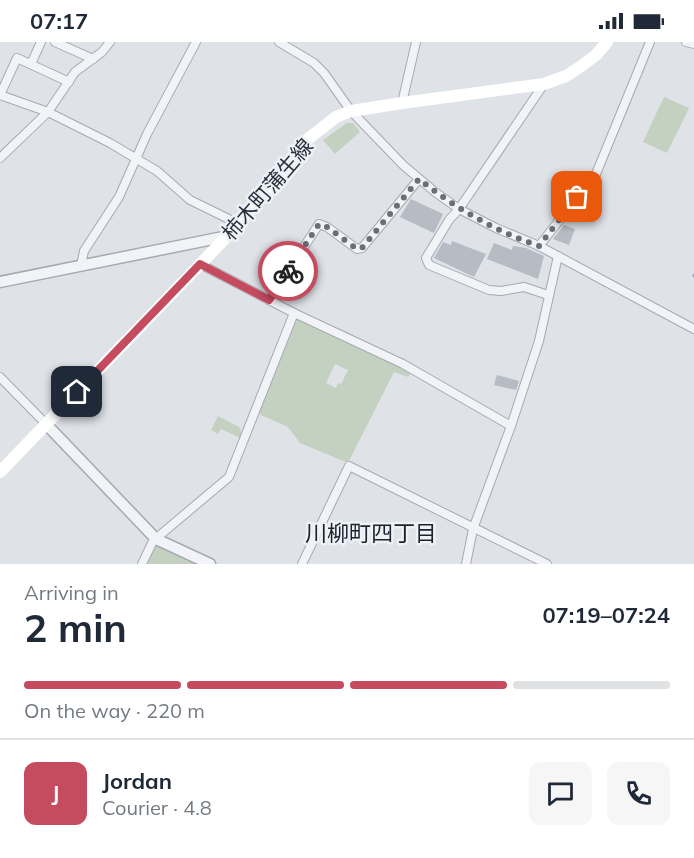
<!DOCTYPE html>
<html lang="en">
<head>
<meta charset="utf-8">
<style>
	:root { --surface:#fff; --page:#f6f6f7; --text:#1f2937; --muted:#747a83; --line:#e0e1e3; --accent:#c54b5f }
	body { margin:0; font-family:Mulish,"Noto Sans JP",sans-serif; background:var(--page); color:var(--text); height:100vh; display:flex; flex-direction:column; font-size:22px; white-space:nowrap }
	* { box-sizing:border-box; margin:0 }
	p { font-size:20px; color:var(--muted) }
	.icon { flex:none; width:33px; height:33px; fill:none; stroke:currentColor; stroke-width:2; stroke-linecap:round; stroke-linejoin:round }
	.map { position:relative; height:522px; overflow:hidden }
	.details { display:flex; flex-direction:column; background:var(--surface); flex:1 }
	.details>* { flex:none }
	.pin { position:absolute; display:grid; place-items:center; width:51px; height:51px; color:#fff; margin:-26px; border-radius:12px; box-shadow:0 3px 9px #0006 }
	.courier { position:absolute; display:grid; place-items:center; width:60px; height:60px; margin:-30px; border:4px solid #c54b5f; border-radius:50%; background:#fff; color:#222; box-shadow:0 2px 8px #0007 }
	.head em { font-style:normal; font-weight:700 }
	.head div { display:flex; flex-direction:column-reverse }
	.head { display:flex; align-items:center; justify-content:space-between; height:102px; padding:0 24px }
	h1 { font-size:39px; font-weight:700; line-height:45px }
	.bar { display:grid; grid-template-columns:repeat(4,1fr); gap:9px 6px; align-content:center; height:72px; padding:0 24px }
	.bar i { height:8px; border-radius:4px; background:var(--line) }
	.bar .active { background:var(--accent) }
	.bar p { grid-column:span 4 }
	.line { display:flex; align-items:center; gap:15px; padding:0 24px; border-top:2px solid var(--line) }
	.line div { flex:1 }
	.round { display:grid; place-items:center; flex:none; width:63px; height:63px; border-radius:12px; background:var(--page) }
	.status { display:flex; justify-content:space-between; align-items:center; height:42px; padding:0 30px; background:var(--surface); direction:ltr }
	.status svg { height:16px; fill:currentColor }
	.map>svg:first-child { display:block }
	.green { fill:#c5d1c0; fill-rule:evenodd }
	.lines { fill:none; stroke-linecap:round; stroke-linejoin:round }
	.stream { stroke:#9cb0c5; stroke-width:3 }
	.building { fill:#b6bbc4 }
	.minor-casing { stroke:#a5a9b1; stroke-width:10 }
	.tertiary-casing { stroke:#a5a9b1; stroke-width:13 }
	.minor { stroke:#f1f3f6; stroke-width:8 }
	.tertiary { stroke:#f1f3f6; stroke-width:10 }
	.secondary { stroke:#fff; stroke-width:12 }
	.done { stroke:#696e78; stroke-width:6; stroke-dasharray:0 10.8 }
	.route { stroke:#c54b5f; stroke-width:8 }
	.labels { text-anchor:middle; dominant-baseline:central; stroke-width:5; stroke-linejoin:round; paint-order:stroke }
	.street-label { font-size:21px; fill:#29303d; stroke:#eef1f5 }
	.neighbourhood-label { font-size:22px; fill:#1b222e; stroke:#eef1f5 }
</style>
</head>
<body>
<div class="status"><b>07:17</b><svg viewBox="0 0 49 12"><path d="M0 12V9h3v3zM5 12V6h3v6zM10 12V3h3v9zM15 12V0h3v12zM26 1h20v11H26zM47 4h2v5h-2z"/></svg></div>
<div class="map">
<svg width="694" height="522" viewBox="0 0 694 522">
	<rect width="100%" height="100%" fill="#dfe2e7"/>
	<g class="green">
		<polygon points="664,55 689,66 667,111 643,100"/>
		<polygon points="347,81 353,81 360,90 335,112 323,98"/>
		<path d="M296,276L411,330L408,335L394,330L348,421L300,401L288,385L261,373L258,368ZM335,322L348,328L341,342L338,341L336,346L326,341Z"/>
		<polygon points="218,374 239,385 243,394 242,397 221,387 218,392 211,388"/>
		<polygon points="155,501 204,522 144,522"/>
	</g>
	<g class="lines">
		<polyline class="stream" points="694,234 694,233"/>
	</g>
	<g class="building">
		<polygon points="411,157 443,172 434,191 400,175"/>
		<polygon points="564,183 575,187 569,203 553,197"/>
		<polygon points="452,199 486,212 474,235 434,216 443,200 451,203"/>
		<polygon points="494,201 512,208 513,204 526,206 544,214 538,237 487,217"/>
		<polygon points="497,333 519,339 516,348 494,343"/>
	</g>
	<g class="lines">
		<g class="minor-casing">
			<g id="minor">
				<polyline points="55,0 93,17"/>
				<polyline points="279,0 314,21 324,31 351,69 403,123 435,150 459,167 496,186 539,204 694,287"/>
				<polyline points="686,0 694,2"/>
				<polyline points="31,22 41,0"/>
				<polyline points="544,42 459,167 449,178 426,216 429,223 489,248 501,249 524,245 548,253"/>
				<polyline points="0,53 48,70 110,101 157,129 190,158 239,182"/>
				<polyline points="0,53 17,16 69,40"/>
				<polyline points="402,61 416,0"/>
				<polyline points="0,116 48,70 75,30 102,10 110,0"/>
				<polyline points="539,204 596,132 650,0"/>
				<polyline points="200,222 294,271 403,322 511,384"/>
				<polyline points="81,224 84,209 119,155 147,92 196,0"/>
				<polyline points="269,258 319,182 327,185 357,207 362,206 419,137"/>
				<polyline points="0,335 46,382"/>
				<polyline points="142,522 153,499 229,435 294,271"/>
				<polyline points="302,522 349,424 547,522"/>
				<polyline points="466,522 473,487 511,384 539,299 558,214"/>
			</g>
		</g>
		<g class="tertiary-casing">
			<g id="tertiary">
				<polyline points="0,240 228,194"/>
				<polyline points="46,382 156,497 210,522"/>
			</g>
		</g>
		<use href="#minor" class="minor"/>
		<use href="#tertiary" class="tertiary"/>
		<polyline class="secondary" points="0,430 239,182 308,97 336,75 351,69 402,61 544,42 566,34 580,25 596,13 607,0"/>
	</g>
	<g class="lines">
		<path class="done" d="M288,229L319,182L327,185L357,207L362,206L419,137C455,166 495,189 539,204L577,155"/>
		<polyline class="route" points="77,350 200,222 269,258 288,229"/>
	</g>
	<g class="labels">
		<g class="street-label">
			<text transform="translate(267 147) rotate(-49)">柿木町蒲生線</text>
		</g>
		<g class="neighbourhood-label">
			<text x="371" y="491">川柳町四丁目</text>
		</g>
	</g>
</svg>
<div class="pin" style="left:577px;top:155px;background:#ea580c"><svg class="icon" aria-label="bag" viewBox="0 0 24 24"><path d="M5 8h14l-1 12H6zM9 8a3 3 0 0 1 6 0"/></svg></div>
<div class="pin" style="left:77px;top:350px;background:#1f2937"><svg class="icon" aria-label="home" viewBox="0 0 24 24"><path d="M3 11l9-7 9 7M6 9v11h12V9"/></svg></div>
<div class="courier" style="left:288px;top:229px"><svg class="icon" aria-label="bike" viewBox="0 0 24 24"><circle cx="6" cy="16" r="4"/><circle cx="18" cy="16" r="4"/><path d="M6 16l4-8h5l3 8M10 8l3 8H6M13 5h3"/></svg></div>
</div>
<section class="details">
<div class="head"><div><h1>2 min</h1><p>Arriving in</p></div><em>07:19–07:24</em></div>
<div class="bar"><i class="active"></i><i class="active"></i><i class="active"></i><i></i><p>On the way · 220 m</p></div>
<div class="line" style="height:108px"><b class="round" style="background:var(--accent);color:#fff">J</b><div><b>Jordan</b><p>Courier · 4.8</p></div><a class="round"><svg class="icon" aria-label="chat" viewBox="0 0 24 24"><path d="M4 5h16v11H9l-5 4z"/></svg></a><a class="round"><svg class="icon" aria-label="phone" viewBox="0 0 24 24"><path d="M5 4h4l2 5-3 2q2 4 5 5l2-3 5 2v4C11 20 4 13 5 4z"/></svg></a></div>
</section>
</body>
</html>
